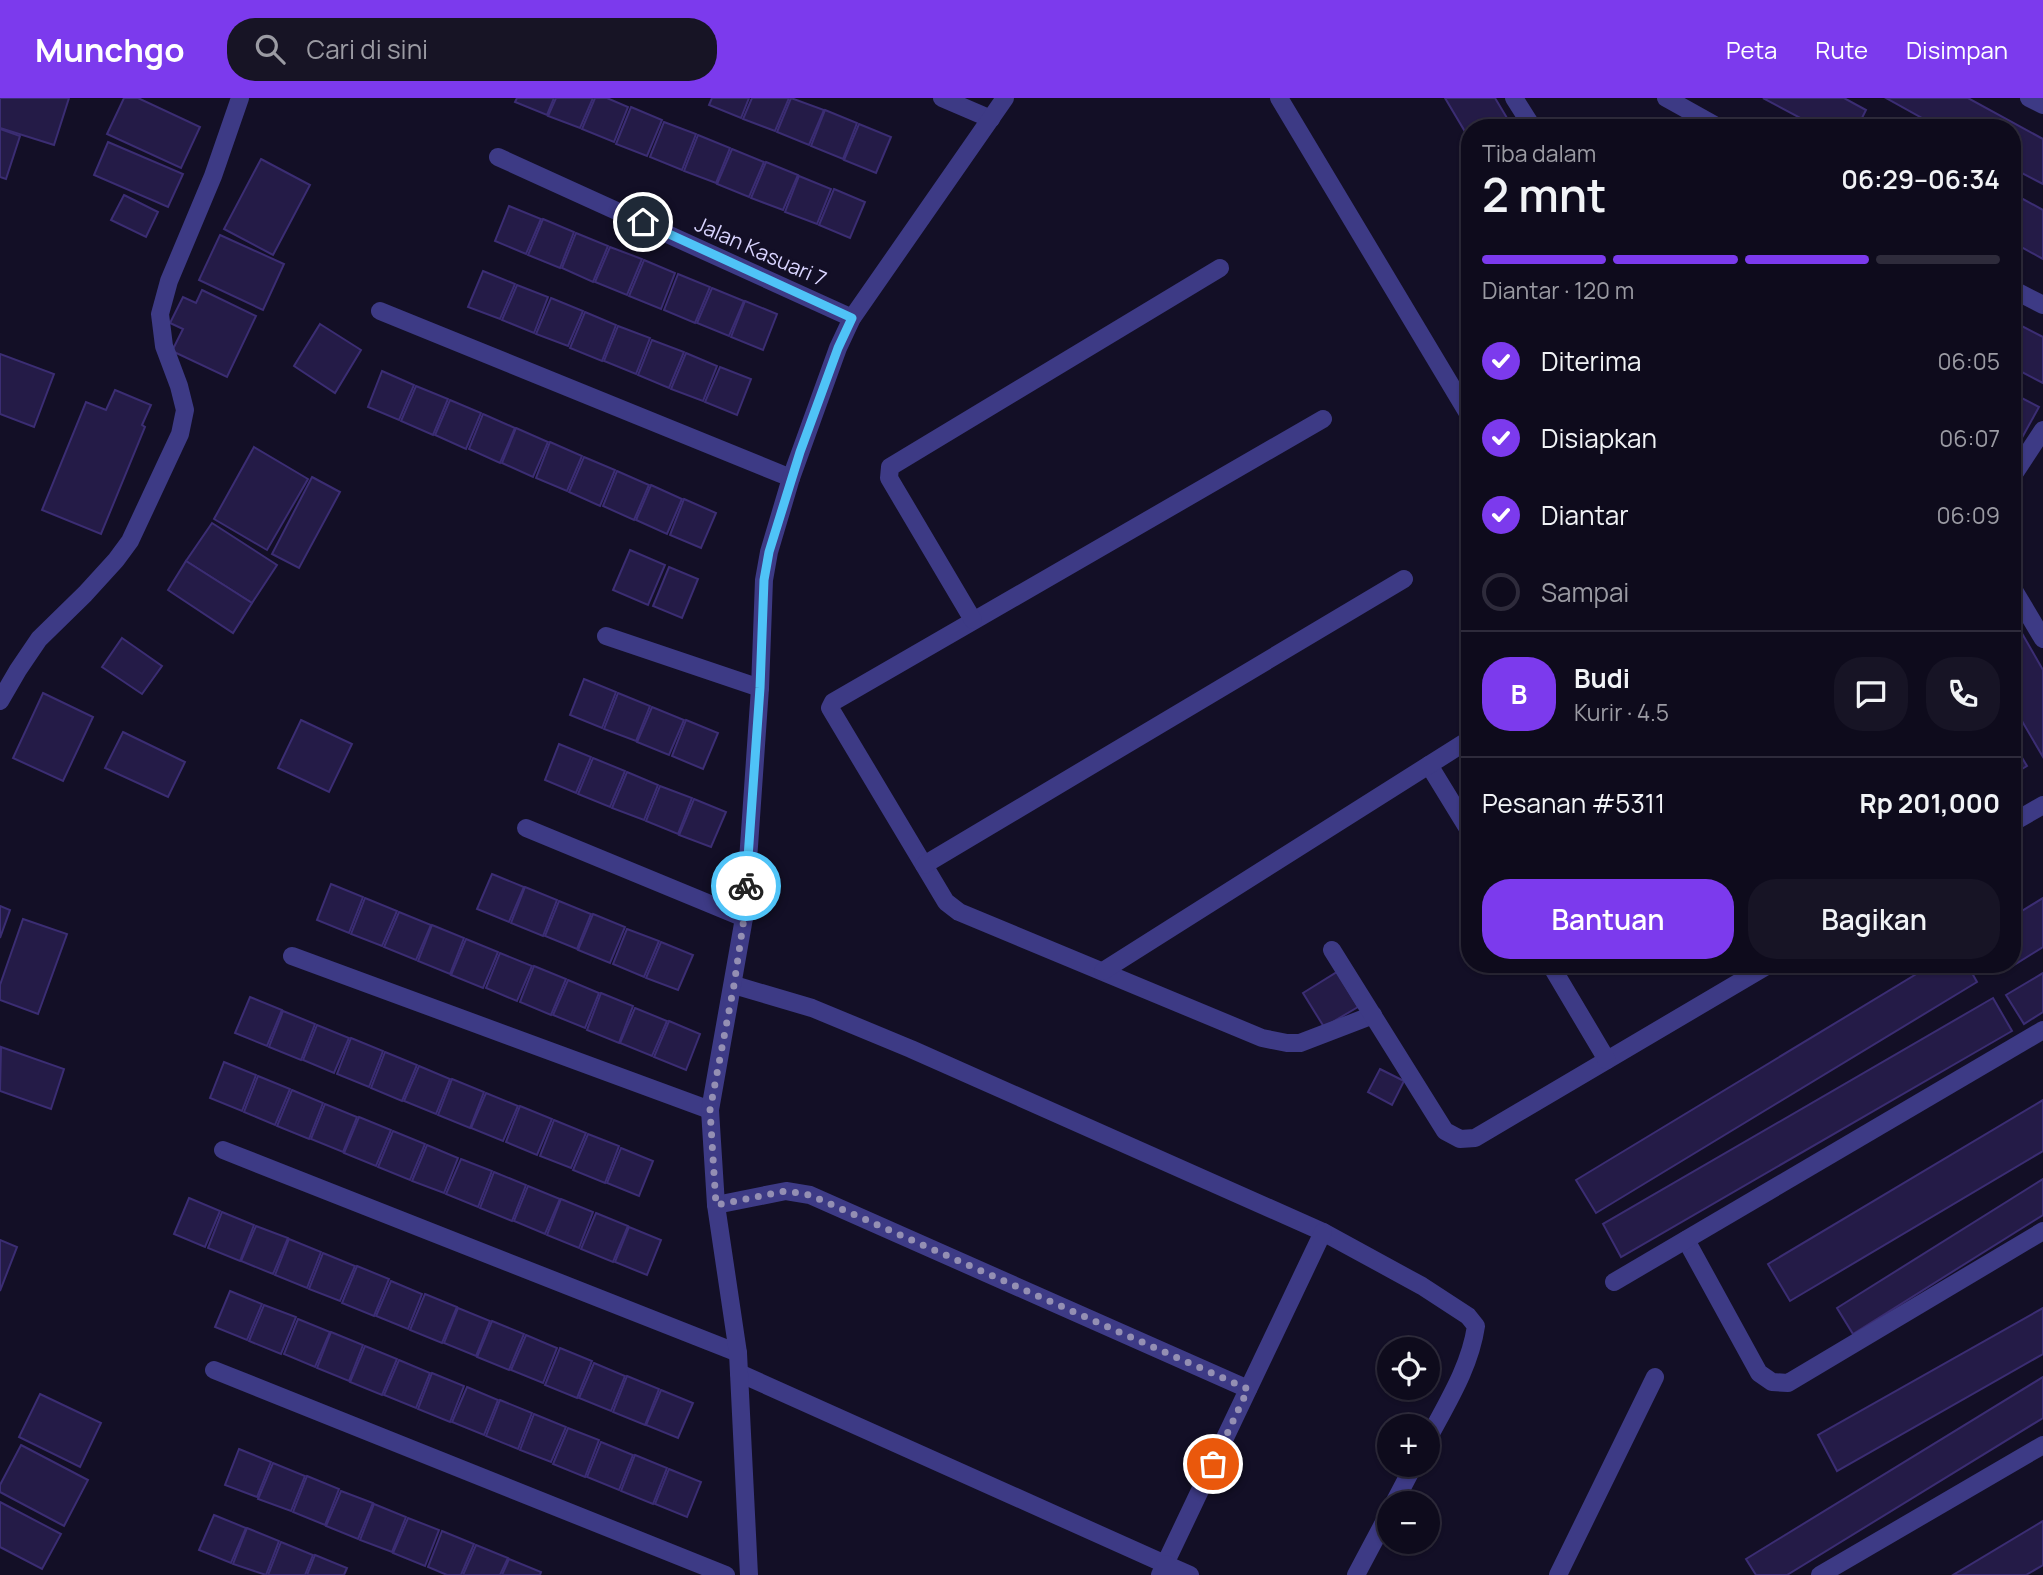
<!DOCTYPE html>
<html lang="id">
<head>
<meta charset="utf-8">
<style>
	:root { --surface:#0e0b1c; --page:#171425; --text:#f1f3f6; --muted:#9b9ba3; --line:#2e2b3b; --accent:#7c3aed }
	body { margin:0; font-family:Manrope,sans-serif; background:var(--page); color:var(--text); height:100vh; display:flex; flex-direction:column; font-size:26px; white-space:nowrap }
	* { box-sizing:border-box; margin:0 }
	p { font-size:23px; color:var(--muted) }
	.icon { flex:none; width:38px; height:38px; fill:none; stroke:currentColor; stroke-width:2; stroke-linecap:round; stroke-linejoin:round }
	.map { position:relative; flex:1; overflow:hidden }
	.panel { position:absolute; left:1461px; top:21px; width:560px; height:854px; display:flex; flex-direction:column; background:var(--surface); border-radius:28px; box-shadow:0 2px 5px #0004,0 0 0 2px var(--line) }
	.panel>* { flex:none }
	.tools { position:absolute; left:1377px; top:1239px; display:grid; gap:14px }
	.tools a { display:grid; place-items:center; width:63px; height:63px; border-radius:50%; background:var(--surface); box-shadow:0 2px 5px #0004,0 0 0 2px var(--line); font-size:35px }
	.pin { position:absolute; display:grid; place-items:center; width:60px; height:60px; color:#fff; margin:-30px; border:4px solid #fff; border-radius:50%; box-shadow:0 2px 7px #0007 }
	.courier { position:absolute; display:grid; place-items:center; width:70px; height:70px; margin:-35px; border:5px solid #4fc3f7; border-radius:50%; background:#fff; color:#222; box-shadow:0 2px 9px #0007 }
	.headline em { font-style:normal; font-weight:600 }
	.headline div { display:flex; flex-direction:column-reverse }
	.headline { display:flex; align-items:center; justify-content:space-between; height:119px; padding:0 21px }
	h1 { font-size:46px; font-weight:600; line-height:52px }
	.bar { display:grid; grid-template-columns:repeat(4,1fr); gap:10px 7px; align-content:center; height:84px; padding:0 21px }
	.bar i { height:9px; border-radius:5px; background:var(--line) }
	.bar .active { background:var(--accent) }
	.bar p { grid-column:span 4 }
	.line { display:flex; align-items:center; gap:18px; padding:0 21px; border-top:2px solid var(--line) }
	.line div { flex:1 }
	.round { display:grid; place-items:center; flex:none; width:74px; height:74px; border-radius:28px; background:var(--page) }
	ol { padding:0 21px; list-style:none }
	li { display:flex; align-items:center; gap:21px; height:77px }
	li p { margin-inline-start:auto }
	li .icon { padding:7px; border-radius:50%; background:var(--accent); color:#fff; stroke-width:4 }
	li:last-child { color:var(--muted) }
	li i { width:38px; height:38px; border:4px solid var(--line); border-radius:50% }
	.primary-button { display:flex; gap:14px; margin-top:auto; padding:14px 21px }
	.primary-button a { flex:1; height:80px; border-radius:28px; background:var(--accent); color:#fff; font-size:28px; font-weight:600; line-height:80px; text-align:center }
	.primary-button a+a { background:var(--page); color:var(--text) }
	header { display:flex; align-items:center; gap:42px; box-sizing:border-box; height:98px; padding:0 35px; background:var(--accent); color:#fff }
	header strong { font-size:33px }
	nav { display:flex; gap:38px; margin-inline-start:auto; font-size:24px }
	.search { width:490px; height:63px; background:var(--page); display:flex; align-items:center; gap:18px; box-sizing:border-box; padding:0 24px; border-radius:28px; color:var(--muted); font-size:26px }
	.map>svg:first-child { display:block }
	.building { fill:#241b47; stroke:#3b2d73; stroke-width:2 }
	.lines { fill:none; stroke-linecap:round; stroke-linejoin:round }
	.minor { stroke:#3d3a85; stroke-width:18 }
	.done { stroke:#948fb3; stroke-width:7; stroke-dasharray:0 12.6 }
	.route { stroke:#4fc3f7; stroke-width:9 }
	.labels { text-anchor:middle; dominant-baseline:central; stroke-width:6; stroke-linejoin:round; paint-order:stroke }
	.street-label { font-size:21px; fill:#d9d4ff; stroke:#130f26 }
</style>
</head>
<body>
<header>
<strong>Munchgo</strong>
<div class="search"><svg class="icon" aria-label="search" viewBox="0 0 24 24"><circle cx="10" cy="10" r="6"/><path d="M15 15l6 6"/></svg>Cari di sini</div>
<nav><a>Peta</a><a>Rute</a><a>Disimpan</a></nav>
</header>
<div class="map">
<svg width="2043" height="1477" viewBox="0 0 2043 1477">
	<rect width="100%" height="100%" fill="#130f26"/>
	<g class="building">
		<polygon points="0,0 69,0 54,47 0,30"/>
		<polygon points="124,0 138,0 200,29 181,70 107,36"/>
		<polygon points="517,0 554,0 547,17 515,4"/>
		<polygon points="556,0 593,0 580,30 548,18"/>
		<polygon points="595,0 607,0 628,9 614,44 582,31"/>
		<polygon points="712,0 749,0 741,20 709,7"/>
		<polygon points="752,0 789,0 775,33 743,21"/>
		<polygon points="791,0 824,12 809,47 777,34"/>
		<polygon points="1445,0 1495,0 1513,30 1470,30 1470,42"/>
		<polygon points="1763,0 1844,0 1866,12 1857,30 1819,30"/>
		<polygon points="1886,0 1968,0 2043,41 2043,86 2012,70 2012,30 1940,30"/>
		<polygon points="631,9 662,22 647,58 616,46"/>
		<polygon points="825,12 857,25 843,61 811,48"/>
		<polygon points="664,24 696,36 682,72 650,59"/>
		<polygon points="859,26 891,39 876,75 844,62"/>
		<polygon points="0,31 20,38 6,81 0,79"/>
		<polygon points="698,37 730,50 716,85 684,73"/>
		<polygon points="108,44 183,76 168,109 94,77"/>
		<polygon points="732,51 764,64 749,99 717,86"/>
		<polygon points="261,61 310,87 273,157 224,131"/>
		<polygon points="766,64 798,77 783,112 751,100"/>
		<polygon points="799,78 831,91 817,126 785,114"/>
		<polygon points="834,91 865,104 850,140 819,127"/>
		<polygon points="2012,95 2043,112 2043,161 2012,144"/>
		<polygon points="124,97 158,114 146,139 111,122"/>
		<polygon points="509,108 541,121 526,156 495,143"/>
		<polygon points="543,121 574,134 560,170 528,157"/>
		<polygon points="576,135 608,148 593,184 562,170"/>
		<polygon points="220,137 284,166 263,212 199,182"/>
		<polygon points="610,149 642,161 627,197 595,184"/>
		<polygon points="644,162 675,175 661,211 629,198"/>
		<polygon points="483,173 515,186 500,221 468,209"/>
		<polygon points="678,176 710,189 695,225 664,212"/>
		<polygon points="517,187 548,199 534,235 502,222"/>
		<polygon points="712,190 744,203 729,238 697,225"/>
		<polygon points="202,192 256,218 227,279 172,253 183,231 170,225 183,199 196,205"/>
		<polygon points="551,200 583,213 568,248 536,236"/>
		<polygon points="745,203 777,216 763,252 731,239"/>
		<polygon points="585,214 616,227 602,263 570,250"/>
		<polygon points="2012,223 2043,239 2043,285 2012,269"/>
		<polygon points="320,226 361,252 335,295 294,268"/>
		<polygon points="618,228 650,240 636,276 604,263"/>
		<polygon points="652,242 684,254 669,290 638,277"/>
		<polygon points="686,255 717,268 703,303 671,291"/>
		<polygon points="0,256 54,276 34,329 0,316"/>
		<polygon points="720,269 751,281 737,317 705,304"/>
		<polygon points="382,273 414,287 399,322 368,309"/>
		<polygon points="416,288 448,301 433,337 401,323"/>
		<polygon points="115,292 151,307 142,327 145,329 101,436 42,412 86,304 106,312"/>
		<polygon points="2012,295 2039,309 2018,347 2012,344"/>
		<polygon points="450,302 481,315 466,351 435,337"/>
		<polygon points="483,316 515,330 500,365 469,351"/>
		<polygon points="516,330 548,344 533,379 502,365"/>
		<polygon points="550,344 582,358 567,393 536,380"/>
		<polygon points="254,349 308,381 267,452 214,421"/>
		<polygon points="584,359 615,372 600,408 569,394"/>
		<polygon points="617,373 649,387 634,422 603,408"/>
		<polygon points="312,379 340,394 299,470 272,456"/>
		<polygon points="651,387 682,401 667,436 636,422"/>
		<polygon points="684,401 716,415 701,450 670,437"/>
		<polygon points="212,425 277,467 252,505 186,463"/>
		<polygon points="630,452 665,467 648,507 613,492"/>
		<polygon points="186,463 252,505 233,535 168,492"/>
		<polygon points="669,469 698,481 682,520 653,508"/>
		<polygon points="2012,518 2043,572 2043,659 2012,606"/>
		<polygon points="122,540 162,568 142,596 102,569"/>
		<polygon points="584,581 616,594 602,630 570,617"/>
		<polygon points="43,595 93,619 63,683 13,660"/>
		<polygon points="618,595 650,608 636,643 604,631"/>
		<polygon points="652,609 684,622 669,657 637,644"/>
		<polygon points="301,622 352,646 329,694 278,670"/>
		<polygon points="686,622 718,635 703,671 672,658"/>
		<polygon points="123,634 185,664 168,699 105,670"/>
		<polygon points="2012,643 2027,668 2012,677"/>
		<polygon points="559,646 591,659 576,695 545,682"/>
		<polygon points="593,660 625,673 610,709 578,696"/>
		<polygon points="627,674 658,687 644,722 612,710"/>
		<polygon points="660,688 692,700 678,736 646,723"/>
		<polygon points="694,701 726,714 711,749 679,737"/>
		<polygon points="492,776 524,789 509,824 477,811"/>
		<polygon points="331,786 363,799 349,835 317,822"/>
		<polygon points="525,789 557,802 543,838 511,825"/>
		<polygon points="365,800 397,813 382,848 351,836"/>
		<polygon points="2043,800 2043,849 2006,872 2003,866 2012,866 2012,819"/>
		<polygon points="559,803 591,816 577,851 545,838"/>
		<polygon points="0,808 10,812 0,840"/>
		<polygon points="399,814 431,827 416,862 384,849"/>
		<polygon points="593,816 625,829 610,865 578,852"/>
		<polygon points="23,821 67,836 38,916 0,902 0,887"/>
		<polygon points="432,827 464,840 450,876 418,863"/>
		<polygon points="627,831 659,843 644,879 613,866"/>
		<polygon points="466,841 498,854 483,890 451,877"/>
		<polygon points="661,844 693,857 678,892 646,880"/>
		<polygon points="500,855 532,868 517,903 486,890"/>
		<polygon points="1933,866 1967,866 1977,884 1596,1115 1576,1082"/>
		<polygon points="534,868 566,881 551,917 520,904"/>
		<polygon points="1337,874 1358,909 1324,929 1303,895"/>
		<polygon points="2043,875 2043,914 2024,926 2006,897"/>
		<polygon points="568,882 599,895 585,930 553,917"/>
		<polygon points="601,895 633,908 619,945 587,932"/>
		<polygon points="250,899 282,912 267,948 235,935"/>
		<polygon points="1993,900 2012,933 1621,1159 1603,1126"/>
		<polygon points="635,910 667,923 652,958 620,945"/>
		<polygon points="283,913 315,926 301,962 269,949"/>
		<polygon points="669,923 700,936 686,972 654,959"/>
		<polygon points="317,927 349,940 334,975 303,962"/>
		<polygon points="351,940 383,953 369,989 337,976"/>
		<polygon points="1,949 64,971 51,1011 0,993"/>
		<polygon points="385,954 417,967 402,1003 371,990"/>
		<polygon points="224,964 256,977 242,1013 210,1000"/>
		<polygon points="419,968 450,981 436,1016 404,1003"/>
		<polygon points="1380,971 1404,983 1392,1007 1368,994"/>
		<polygon points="258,978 290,991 275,1027 244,1014"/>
		<polygon points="452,981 484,994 470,1030 438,1017"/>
		<polygon points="292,992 323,1005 309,1041 277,1028"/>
		<polygon points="486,995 518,1008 503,1043 471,1030"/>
		<polygon points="2043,1002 2043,1053 1790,1203 1768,1166"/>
		<polygon points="325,1006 357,1019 343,1054 311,1041"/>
		<polygon points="520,1008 552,1021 537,1057 506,1044"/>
		<polygon points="359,1019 391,1032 376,1068 344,1055"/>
		<polygon points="554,1022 586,1035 571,1070 540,1058"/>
		<polygon points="393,1033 425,1046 410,1082 378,1069"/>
		<polygon points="588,1036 619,1048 605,1085 573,1072"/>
		<polygon points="427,1047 458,1060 444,1095 412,1083"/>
		<polygon points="621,1050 653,1063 639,1098 607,1085"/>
		<polygon points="461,1061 492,1073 478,1109 446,1096"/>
		<polygon points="494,1074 526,1087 512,1123 480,1110"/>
		<polygon points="2043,1081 2043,1117 1853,1236 1837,1210"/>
		<polygon points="528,1088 560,1101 545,1136 514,1123"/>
		<polygon points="189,1100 220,1113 205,1149 174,1136"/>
		<polygon points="561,1101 593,1114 579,1150 547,1137"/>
		<polygon points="222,1114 254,1127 240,1163 208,1150"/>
		<polygon points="596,1115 628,1128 613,1164 581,1151"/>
		<polygon points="256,1128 288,1140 273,1176 241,1163"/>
		<polygon points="629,1129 661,1142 647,1177 615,1164"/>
		<polygon points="289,1141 321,1154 307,1190 275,1177"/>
		<polygon points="0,1142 17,1149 0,1193"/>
		<polygon points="323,1155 355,1168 340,1203 309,1191"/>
		<polygon points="357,1168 389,1181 374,1218 342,1205"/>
		<polygon points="391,1183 422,1196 408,1231 376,1218"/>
		<polygon points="230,1193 262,1206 247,1242 215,1229"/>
		<polygon points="425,1196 457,1209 442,1245 410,1232"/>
		<polygon points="264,1207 296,1219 281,1256 249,1243"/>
		<polygon points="458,1210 490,1223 476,1258 444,1245"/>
		<polygon points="2043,1210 2043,1256 1837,1373 1818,1337"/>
		<polygon points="298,1221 330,1234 315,1269 284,1256"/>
		<polygon points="492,1223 524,1236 509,1272 477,1259"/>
		<polygon points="331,1234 363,1247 349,1283 317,1270"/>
		<polygon points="526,1237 557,1250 543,1285 511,1272"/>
		<polygon points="365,1248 397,1261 382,1297 350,1284"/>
		<polygon points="560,1250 592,1263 577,1300 545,1287"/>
		<polygon points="399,1262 430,1275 416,1310 384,1297"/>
		<polygon points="594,1265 625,1278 611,1313 579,1300"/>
		<polygon points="432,1275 464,1288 450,1324 418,1311"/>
		<polygon points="627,1278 659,1291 645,1327 613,1314"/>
		<polygon points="2043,1279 2043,1320 1787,1477 1756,1477 1746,1461"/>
		<polygon points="467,1289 498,1302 484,1337 452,1324"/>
		<polygon points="661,1292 693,1305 678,1340 646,1327"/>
		<polygon points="40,1296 101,1325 80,1369 19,1339"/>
		<polygon points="500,1302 532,1315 518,1351 486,1338"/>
		<polygon points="534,1316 566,1329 551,1364 520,1352"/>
		<polygon points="568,1330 599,1342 585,1379 553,1366"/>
		<polygon points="601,1344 633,1357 619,1392 587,1379"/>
		<polygon points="21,1347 88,1382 64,1428 0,1394 0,1387"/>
		<polygon points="239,1351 271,1364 257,1399 225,1387"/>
		<polygon points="635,1357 667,1370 653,1406 621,1393"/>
		<polygon points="273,1365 305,1378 291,1413 258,1401"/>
		<polygon points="669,1371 701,1384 687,1419 655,1406"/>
		<polygon points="307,1378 339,1391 325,1427 293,1414"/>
		<polygon points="341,1393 373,1405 358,1441 326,1428"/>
		<polygon points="0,1404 61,1436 42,1471 0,1449"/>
		<polygon points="374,1406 406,1419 392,1454 360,1442"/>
		<polygon points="214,1417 246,1430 231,1465 199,1452"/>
		<polygon points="408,1420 439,1432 425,1468 393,1455"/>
		<polygon points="2043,1423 2043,1467 2026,1477 1953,1477"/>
		<polygon points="247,1430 279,1443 266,1477 233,1466"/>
		<polygon points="442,1433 474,1446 461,1477 447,1477 428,1469"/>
		<polygon points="281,1444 313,1457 305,1477 268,1477"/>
		<polygon points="476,1447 508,1460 500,1477 463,1477"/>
		<polygon points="315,1457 347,1470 344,1477 307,1477"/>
		<polygon points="509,1461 541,1474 540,1477 502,1477"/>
	</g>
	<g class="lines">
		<g class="minor">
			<polyline points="942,0 991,21"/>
			<polyline points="1279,0 1470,319"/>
			<polyline points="1514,0 1533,30"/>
			<polyline points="1666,0 1720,30"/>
			<polyline points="2029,0 2043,7"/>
			<polyline points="498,59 852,220"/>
			<polyline points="2012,191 2043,207"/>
			<polyline points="380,213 791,380"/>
			<polyline points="1323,321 833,604 830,610 946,804 959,814 1262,940 1287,945 1300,945 1373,917"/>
			<polyline points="2012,379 2043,332"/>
			<polyline points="2012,489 2043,541"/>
			<polyline points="973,522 889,380 890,369 1220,170"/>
			<polyline points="606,538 760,590"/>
			<polyline points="0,603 18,572 39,541 85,496 116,462 130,443 180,336 185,312 179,288 164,248 160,216 169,183 213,78 240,0"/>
			<polyline points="1429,667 1470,734"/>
			<polyline points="2012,725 2043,707"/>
			<polyline points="526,730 744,820"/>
			<polyline points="924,767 1404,481"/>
			<polyline points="1332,852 1445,1033 1460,1041 1475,1040 1770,866"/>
			<polyline points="292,858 710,1012"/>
			<polyline points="1550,866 1607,962"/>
			<polyline points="1103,873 1470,641"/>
			<path d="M734,887L812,910L911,951L1323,1134L1422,1188L1468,1218L1476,1228C1470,1269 1447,1305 1428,1341"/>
			<polyline points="223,1052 738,1255"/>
			<polyline points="716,1107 786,1093 810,1097 1248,1291"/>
			<polyline points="1686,1142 1759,1275 1772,1284 1788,1285 2043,1133"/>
			<polyline points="1614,1184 2043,932"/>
			<polyline points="214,1272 726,1477"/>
			<polyline points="739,1275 1165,1466 1323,1134"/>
			<polyline points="1394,1405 1414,1367"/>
			<polyline points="749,1477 738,1255 716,1107 710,1012 744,820 760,590 764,482 769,454 791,380 838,250 852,220 1005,0"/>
			<polyline points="1160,1477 1165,1466 1190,1477"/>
			<polyline points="1356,1477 1390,1413"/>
			<polyline points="1558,1477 1655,1279"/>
			<polyline points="1820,1477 2043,1347"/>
		</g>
	</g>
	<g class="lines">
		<polyline class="done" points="746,788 744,820 734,887 710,1012 716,1107 786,1093 810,1097 1248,1291 1213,1366"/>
		<polyline class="route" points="643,124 852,220 838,250 800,354 769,454 764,482 760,590 746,788"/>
	</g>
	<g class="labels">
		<g class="street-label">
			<text transform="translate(761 153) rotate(24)">Jalan Kasuari 7</text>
		</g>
	</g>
</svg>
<div class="tools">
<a><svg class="icon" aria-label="locate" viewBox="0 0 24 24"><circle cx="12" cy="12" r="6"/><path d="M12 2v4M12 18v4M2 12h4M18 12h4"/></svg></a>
<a>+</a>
<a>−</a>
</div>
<div class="pin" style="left:1213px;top:1366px;background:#ea580c"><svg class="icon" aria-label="bag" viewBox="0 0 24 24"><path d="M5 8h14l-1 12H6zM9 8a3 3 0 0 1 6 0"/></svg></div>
<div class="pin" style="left:643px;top:124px;background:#1f2937"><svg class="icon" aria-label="home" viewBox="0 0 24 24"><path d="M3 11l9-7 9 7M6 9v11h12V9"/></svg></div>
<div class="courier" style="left:746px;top:788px"><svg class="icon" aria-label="bike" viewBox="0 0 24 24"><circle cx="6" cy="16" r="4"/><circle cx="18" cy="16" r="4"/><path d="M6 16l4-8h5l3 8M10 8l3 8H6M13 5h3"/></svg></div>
<section class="panel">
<div class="headline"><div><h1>2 mnt</h1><p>Tiba dalam</p></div><em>06:29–06:34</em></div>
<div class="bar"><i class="active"></i><i class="active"></i><i class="active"></i><i></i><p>Diantar · 120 m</p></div>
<ol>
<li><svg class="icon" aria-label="check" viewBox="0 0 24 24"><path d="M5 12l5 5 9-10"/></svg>Diterima<p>06:05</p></li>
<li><svg class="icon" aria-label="check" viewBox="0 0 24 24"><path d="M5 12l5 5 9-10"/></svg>Disiapkan<p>06:07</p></li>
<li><svg class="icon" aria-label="check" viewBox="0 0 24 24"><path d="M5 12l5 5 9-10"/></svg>Diantar<p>06:09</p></li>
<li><i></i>Sampai</li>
</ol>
<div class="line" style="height:126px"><b class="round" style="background:var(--accent);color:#fff">B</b><div><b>Budi</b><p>Kurir · 4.5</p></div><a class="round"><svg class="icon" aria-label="chat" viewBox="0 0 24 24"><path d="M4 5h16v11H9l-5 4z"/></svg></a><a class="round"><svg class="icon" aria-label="phone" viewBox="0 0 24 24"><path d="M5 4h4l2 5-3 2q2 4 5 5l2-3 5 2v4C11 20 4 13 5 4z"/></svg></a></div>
<div class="line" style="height:91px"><div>Pesanan #5311</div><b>Rp 201,000</b></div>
<div class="primary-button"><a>Bantuan</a><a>Bagikan</a></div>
</section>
</div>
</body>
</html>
